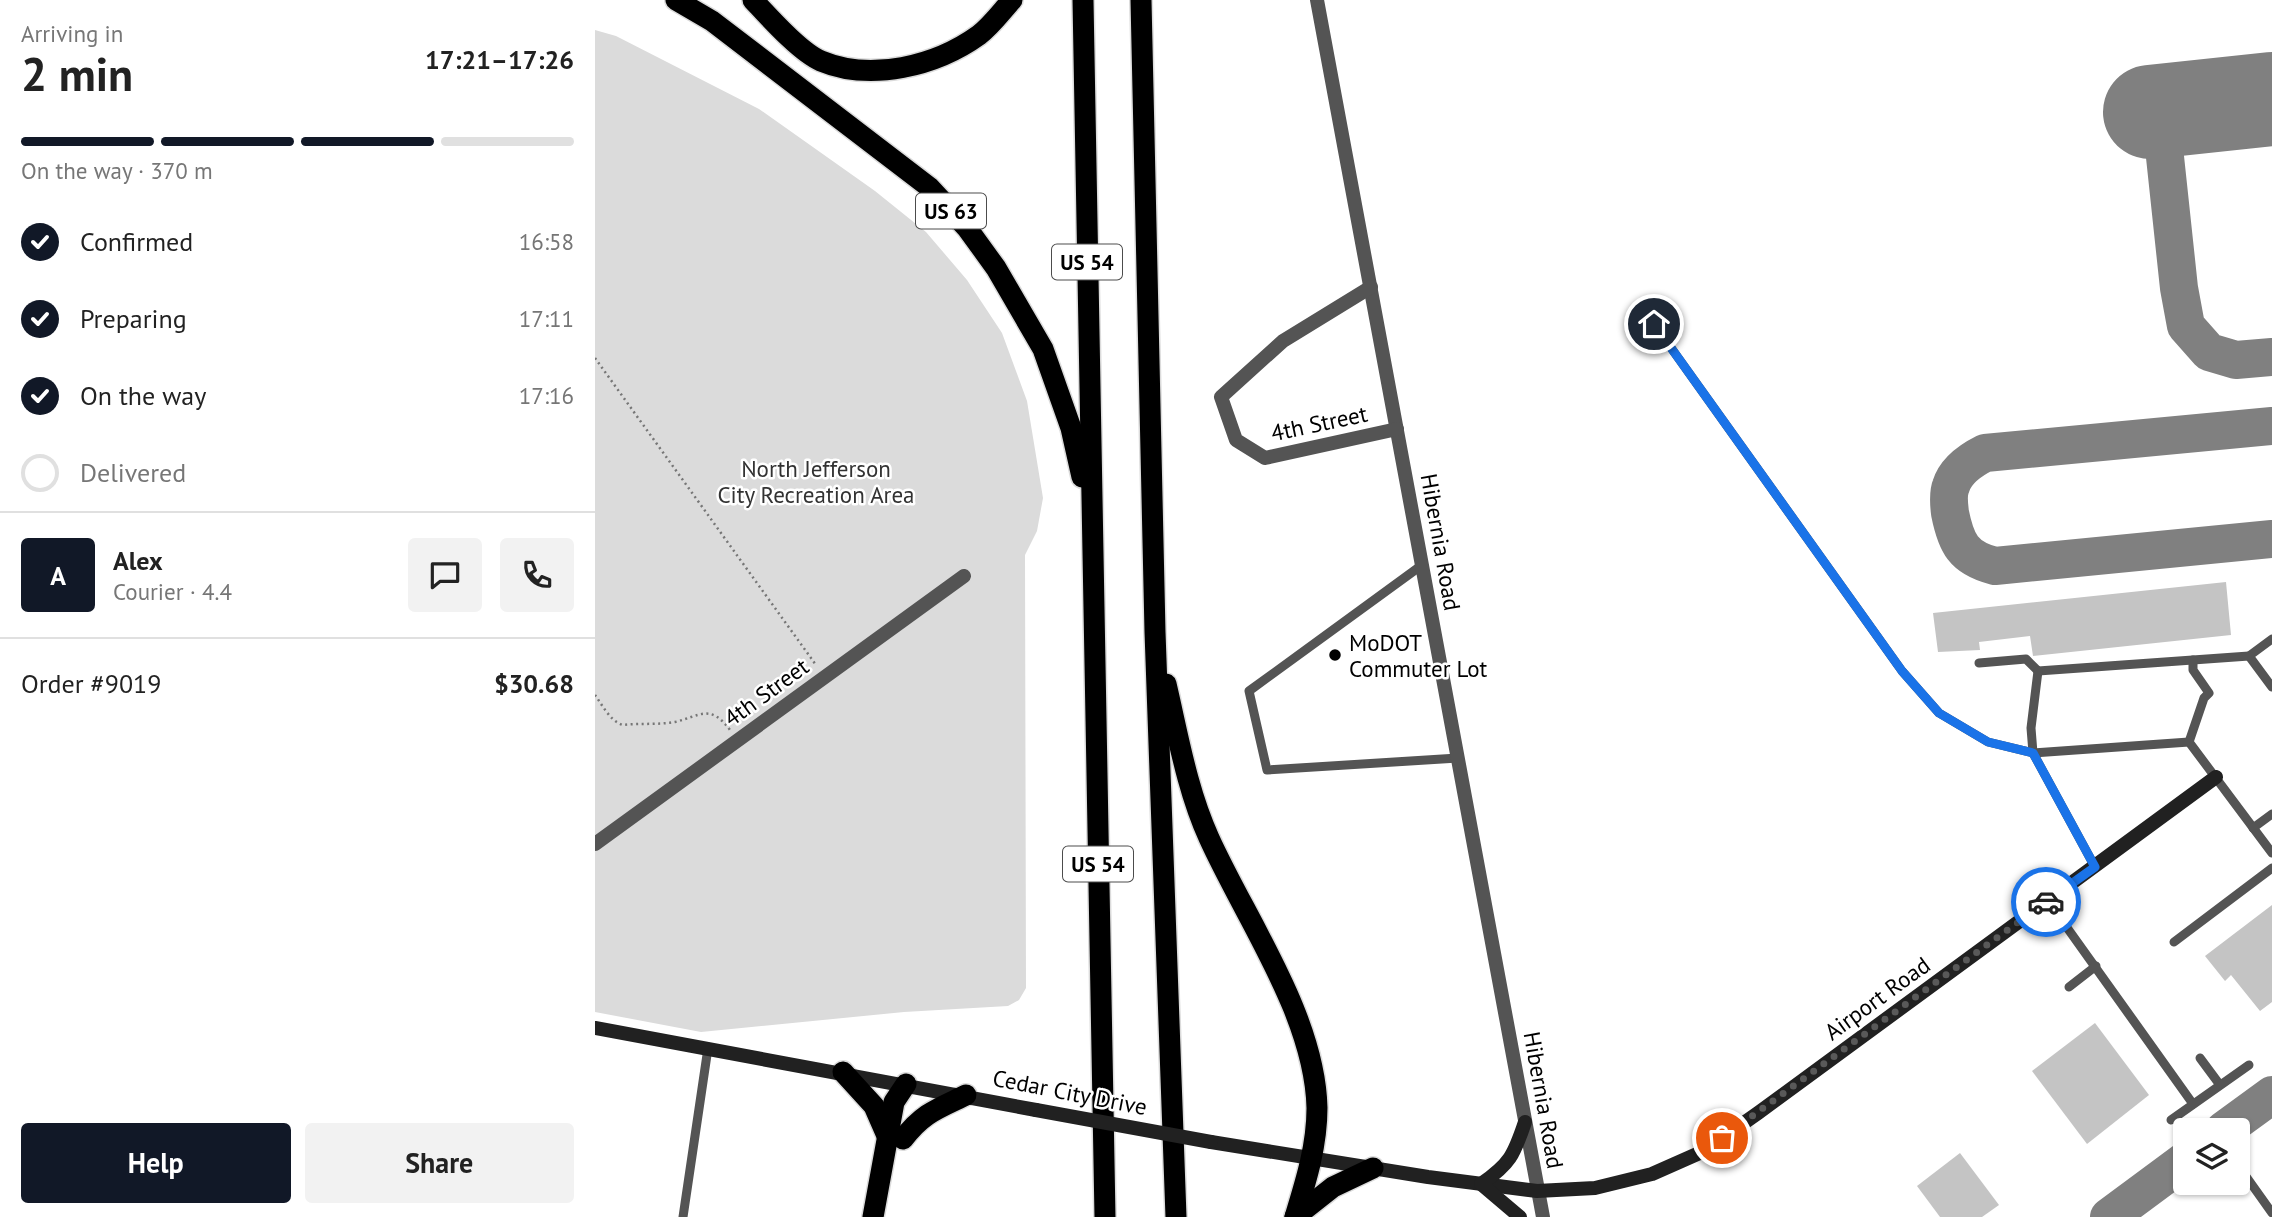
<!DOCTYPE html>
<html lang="en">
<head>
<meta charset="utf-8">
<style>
	:root { --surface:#fff; --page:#f2f2f2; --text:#222; --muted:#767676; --line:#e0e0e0; --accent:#111827 }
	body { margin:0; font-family:"PT Sans",sans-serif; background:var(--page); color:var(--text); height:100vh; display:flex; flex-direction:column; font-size:26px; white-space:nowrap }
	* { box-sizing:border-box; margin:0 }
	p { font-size:23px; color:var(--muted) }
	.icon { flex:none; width:38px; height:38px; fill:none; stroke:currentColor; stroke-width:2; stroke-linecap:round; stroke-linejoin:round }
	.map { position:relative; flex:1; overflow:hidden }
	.panel { display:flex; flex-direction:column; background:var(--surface); width:595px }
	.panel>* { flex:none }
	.buttons { position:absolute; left:1578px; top:1118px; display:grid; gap:14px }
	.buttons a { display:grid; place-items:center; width:77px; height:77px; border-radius:7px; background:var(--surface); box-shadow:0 2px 5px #0004; font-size:35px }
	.pin { position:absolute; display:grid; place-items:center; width:60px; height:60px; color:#fff; margin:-30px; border:4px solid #fff; border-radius:50%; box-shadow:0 2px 7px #0007 }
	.courier { position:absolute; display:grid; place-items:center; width:70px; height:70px; margin:-35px; border:5px solid #1a73e8; border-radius:50%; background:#fff; color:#222; box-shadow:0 2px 9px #0007 }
	.headline em { font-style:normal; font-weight:700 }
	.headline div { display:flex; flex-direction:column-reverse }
	.headline { display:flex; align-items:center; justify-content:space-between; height:119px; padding:0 21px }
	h1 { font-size:46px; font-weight:700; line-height:52px }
	.bar { display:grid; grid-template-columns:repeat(4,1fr); gap:10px 7px; align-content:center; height:84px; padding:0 21px }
	.bar i { height:9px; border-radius:5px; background:var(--line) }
	.bar .current { background:var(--accent) }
	.bar p { grid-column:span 4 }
	.line { display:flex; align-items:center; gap:18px; padding:0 21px; border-top:2px solid var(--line) }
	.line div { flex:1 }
	.round { display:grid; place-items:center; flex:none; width:74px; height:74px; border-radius:7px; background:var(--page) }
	ol { padding:0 21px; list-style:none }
	li { display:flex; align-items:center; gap:21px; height:77px }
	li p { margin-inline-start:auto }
	li .icon { padding:7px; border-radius:50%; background:var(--accent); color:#fff; stroke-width:4 }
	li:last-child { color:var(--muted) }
	li i { width:38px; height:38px; border:4px solid var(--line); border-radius:50% }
	.action { display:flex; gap:14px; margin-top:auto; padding:14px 21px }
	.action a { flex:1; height:80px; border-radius:7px; background:var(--accent); color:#fff; font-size:28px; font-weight:700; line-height:80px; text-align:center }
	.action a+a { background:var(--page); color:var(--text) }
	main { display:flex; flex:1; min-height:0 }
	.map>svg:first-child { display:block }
	.green { fill:#dbdbdb }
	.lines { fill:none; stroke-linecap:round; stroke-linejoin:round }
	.taxiway { stroke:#808080; stroke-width:38 }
	.runway { stroke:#808080; stroke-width:94 }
	.building { fill:#c4c4c4 }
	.highway-casing { stroke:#dbdbdb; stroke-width:24 }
	.path { stroke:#767676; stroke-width:2.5; stroke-dasharray:2 3.5; stroke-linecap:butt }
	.lane { stroke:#545454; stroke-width:9 }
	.street { stroke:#545454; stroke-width:14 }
	.secondary { stroke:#212121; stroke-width:14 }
	.highway { stroke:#000; stroke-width:21 }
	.secondary-bridge { stroke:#212121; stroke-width:14 }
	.done { stroke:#595959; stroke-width:7; stroke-dasharray:0 12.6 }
	.route { stroke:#1a73e8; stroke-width:9 }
	.poi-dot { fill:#000; stroke:#fff; stroke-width:2.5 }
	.labels { text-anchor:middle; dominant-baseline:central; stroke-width:5; stroke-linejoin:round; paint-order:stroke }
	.shield { fill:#fff; stroke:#4c4c4c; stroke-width:2 }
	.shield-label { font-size:21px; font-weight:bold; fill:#000 }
	.street-label { font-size:23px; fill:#000; stroke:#fff }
	.park-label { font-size:23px; fill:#323232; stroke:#fff }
	.poi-label { font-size:23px; fill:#000; stroke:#fff; text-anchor:start }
</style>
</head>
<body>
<main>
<section class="panel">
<div class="headline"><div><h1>2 min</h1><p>Arriving in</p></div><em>17:21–17:26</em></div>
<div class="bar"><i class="current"></i><i class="current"></i><i class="current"></i><i></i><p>On the way · 370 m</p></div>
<ol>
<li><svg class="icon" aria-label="check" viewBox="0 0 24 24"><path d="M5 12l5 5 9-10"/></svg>Confirmed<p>16:58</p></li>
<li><svg class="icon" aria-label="check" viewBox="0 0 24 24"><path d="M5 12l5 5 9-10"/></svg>Preparing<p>17:11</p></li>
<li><svg class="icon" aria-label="check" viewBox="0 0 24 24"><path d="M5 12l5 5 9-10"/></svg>On the way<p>17:16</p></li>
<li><i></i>Delivered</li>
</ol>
<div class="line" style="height:126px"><b class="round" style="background:var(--accent);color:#fff">A</b><div><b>Alex</b><p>Courier · 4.4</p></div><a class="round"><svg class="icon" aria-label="chat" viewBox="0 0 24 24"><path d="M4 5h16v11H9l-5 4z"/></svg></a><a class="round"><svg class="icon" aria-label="phone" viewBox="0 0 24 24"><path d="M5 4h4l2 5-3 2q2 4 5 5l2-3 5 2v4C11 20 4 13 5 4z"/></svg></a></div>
<div class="line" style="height:91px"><div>Order #9019</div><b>$30.68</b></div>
<div class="action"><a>Help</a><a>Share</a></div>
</section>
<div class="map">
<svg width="1677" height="1217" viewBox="0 0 1677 1217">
	<rect width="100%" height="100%" fill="#fff"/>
	<polygon class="green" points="0,30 21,36 164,109 280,191 331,232 372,280 407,333 432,401 448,498 442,531 430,555 431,988 424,1000 413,1006 309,1012 106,1032 0,1012"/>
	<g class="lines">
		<g class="taxiway">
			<polyline points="1565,110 1584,288 1591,326 1614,352 1641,360 1677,357"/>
			<path d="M1677,426L1390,453C1376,460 1361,470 1356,486C1353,493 1354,505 1355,513C1361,543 1368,558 1400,566L1677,539"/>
			<polyline points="1629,1130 1677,1095"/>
			<polyline points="1514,1217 1591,1160"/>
		</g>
		<polyline class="runway" points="1555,112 1677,99"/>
	</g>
	<g class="building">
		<polygon points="1631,582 1636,635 1438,656 1435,636 1384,642 1385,650 1343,652 1338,613"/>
		<polygon points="1677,905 1677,1002 1665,1011 1636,975 1630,981 1610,956"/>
		<polygon points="1500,1023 1554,1095 1492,1144 1437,1071"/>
		<polygon points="1365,1153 1404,1205 1387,1217 1345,1217 1322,1186"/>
	</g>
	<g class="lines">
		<g class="highway-casing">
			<g id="highway">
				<polyline points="81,0 117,21 334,187 372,228 401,268 448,349 476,428 487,477"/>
				<path d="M158,0C174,17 205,52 226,61C276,82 341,66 384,35C396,26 407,11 417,0"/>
				<polyline points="488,0 510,1217"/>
				<polyline points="546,0 560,632 581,1217"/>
				<path d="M571,684C583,735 592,790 614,838C651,920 720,1016 722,1108C722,1146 711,1181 700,1217"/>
				<polyline points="248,1072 279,1106 293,1138"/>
				<path d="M308,1139C328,1113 342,1109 371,1095"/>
				<polyline points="278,1217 299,1102 311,1084"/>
				<polyline points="700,1217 738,1187 778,1168"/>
			</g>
		</g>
		<g class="path">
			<polyline points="0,358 221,665"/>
			<path d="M0,695C8,706 15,721 28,725C45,723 63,725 80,722C105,716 115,703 135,730"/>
		</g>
		<g class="lane">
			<polyline points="1059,324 1307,671 1344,713 1393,742 1438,753 1594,742 1677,853"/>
			<polyline points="827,565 654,691 672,770 863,758"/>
			<polyline points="1677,639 1654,656 1677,687"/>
			<polyline points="1384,663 1431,659 1443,671 1654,656"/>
			<polyline points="1443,671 1436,728 1438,753 1500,867"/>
			<polyline points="1594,742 1609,698 1614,693 1598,670 1598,660"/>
			<polyline points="1658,828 1677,814"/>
			<polyline points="1453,901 1598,1104"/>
			<polyline points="1579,942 1677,868"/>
			<polyline points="1474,987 1501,966"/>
			<polyline points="1605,1058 1625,1085"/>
			<polyline points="1576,1120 1654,1065"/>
			<polyline points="1650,1175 1677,1213"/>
			<polyline points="88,1217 113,1048"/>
		</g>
		<g class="street">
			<polyline points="722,0 948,1217"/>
			<polyline points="776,287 688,341 626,397 641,440 670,458 802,429"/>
			<polyline points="0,844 369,576"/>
		</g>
		<g class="secondary">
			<polyline points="0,1028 441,1110"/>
			<polyline points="616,1142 833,1177 942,1191 1000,1188 1057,1174 1109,1151 1163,1113 1621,777"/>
			<path d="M925,1217L886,1184C915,1164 919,1155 930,1122"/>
		</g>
		<use href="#highway" class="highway"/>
		<polyline class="secondary-bridge" points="441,1110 616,1142"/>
	</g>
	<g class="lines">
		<polyline class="done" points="1127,1138 1451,902"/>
		<polyline class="route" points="1059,324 1307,671 1344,713 1393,742 1438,753 1500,867 1451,902"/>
	</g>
	<circle class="poi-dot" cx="740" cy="655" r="7"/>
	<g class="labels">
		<g class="shield">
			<rect x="321" y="193.5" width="70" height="35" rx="5"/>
			<rect x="457" y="244.5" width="70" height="35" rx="5"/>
			<rect x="468" y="846.5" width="70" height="35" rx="5"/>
		</g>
		<g class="shield-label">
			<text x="356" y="211">US 63</text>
			<text x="492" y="262">US 54</text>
			<text x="503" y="864">US 54</text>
		</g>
		<g class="street-label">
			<text transform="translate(724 423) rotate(-12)">4th Street</text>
			<text transform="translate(846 542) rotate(80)">Hibernia Road</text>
			<text transform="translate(171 692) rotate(-36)">4th Street</text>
			<text transform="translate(1282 998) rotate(-36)">Airport Road</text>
			<text transform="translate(475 1092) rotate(11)">Cedar City Drive</text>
			<text transform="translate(949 1100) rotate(80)">Hibernia Road</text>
		</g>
		<g class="park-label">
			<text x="221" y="468">North Jefferson<tspan x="221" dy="26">City Recreation Area</tspan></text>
		</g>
		<g class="poi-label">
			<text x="754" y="642">MoDOT<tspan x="754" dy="26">Commuter Lot</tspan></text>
		</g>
	</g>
</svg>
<div class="buttons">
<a><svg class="icon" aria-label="layers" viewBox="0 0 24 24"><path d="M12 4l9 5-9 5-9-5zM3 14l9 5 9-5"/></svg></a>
</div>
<div class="pin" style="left:1127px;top:1138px;background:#ea580c"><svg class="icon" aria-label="bag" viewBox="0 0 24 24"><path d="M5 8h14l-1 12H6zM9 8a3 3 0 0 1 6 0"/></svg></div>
<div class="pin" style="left:1059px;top:324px;background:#1f2937"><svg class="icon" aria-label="home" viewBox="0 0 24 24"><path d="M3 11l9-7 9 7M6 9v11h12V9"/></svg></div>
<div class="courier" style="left:1451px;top:902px"><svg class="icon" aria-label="car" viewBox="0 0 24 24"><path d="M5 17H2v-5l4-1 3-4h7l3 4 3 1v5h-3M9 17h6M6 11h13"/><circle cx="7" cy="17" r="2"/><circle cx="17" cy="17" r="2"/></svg></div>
</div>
</main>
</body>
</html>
